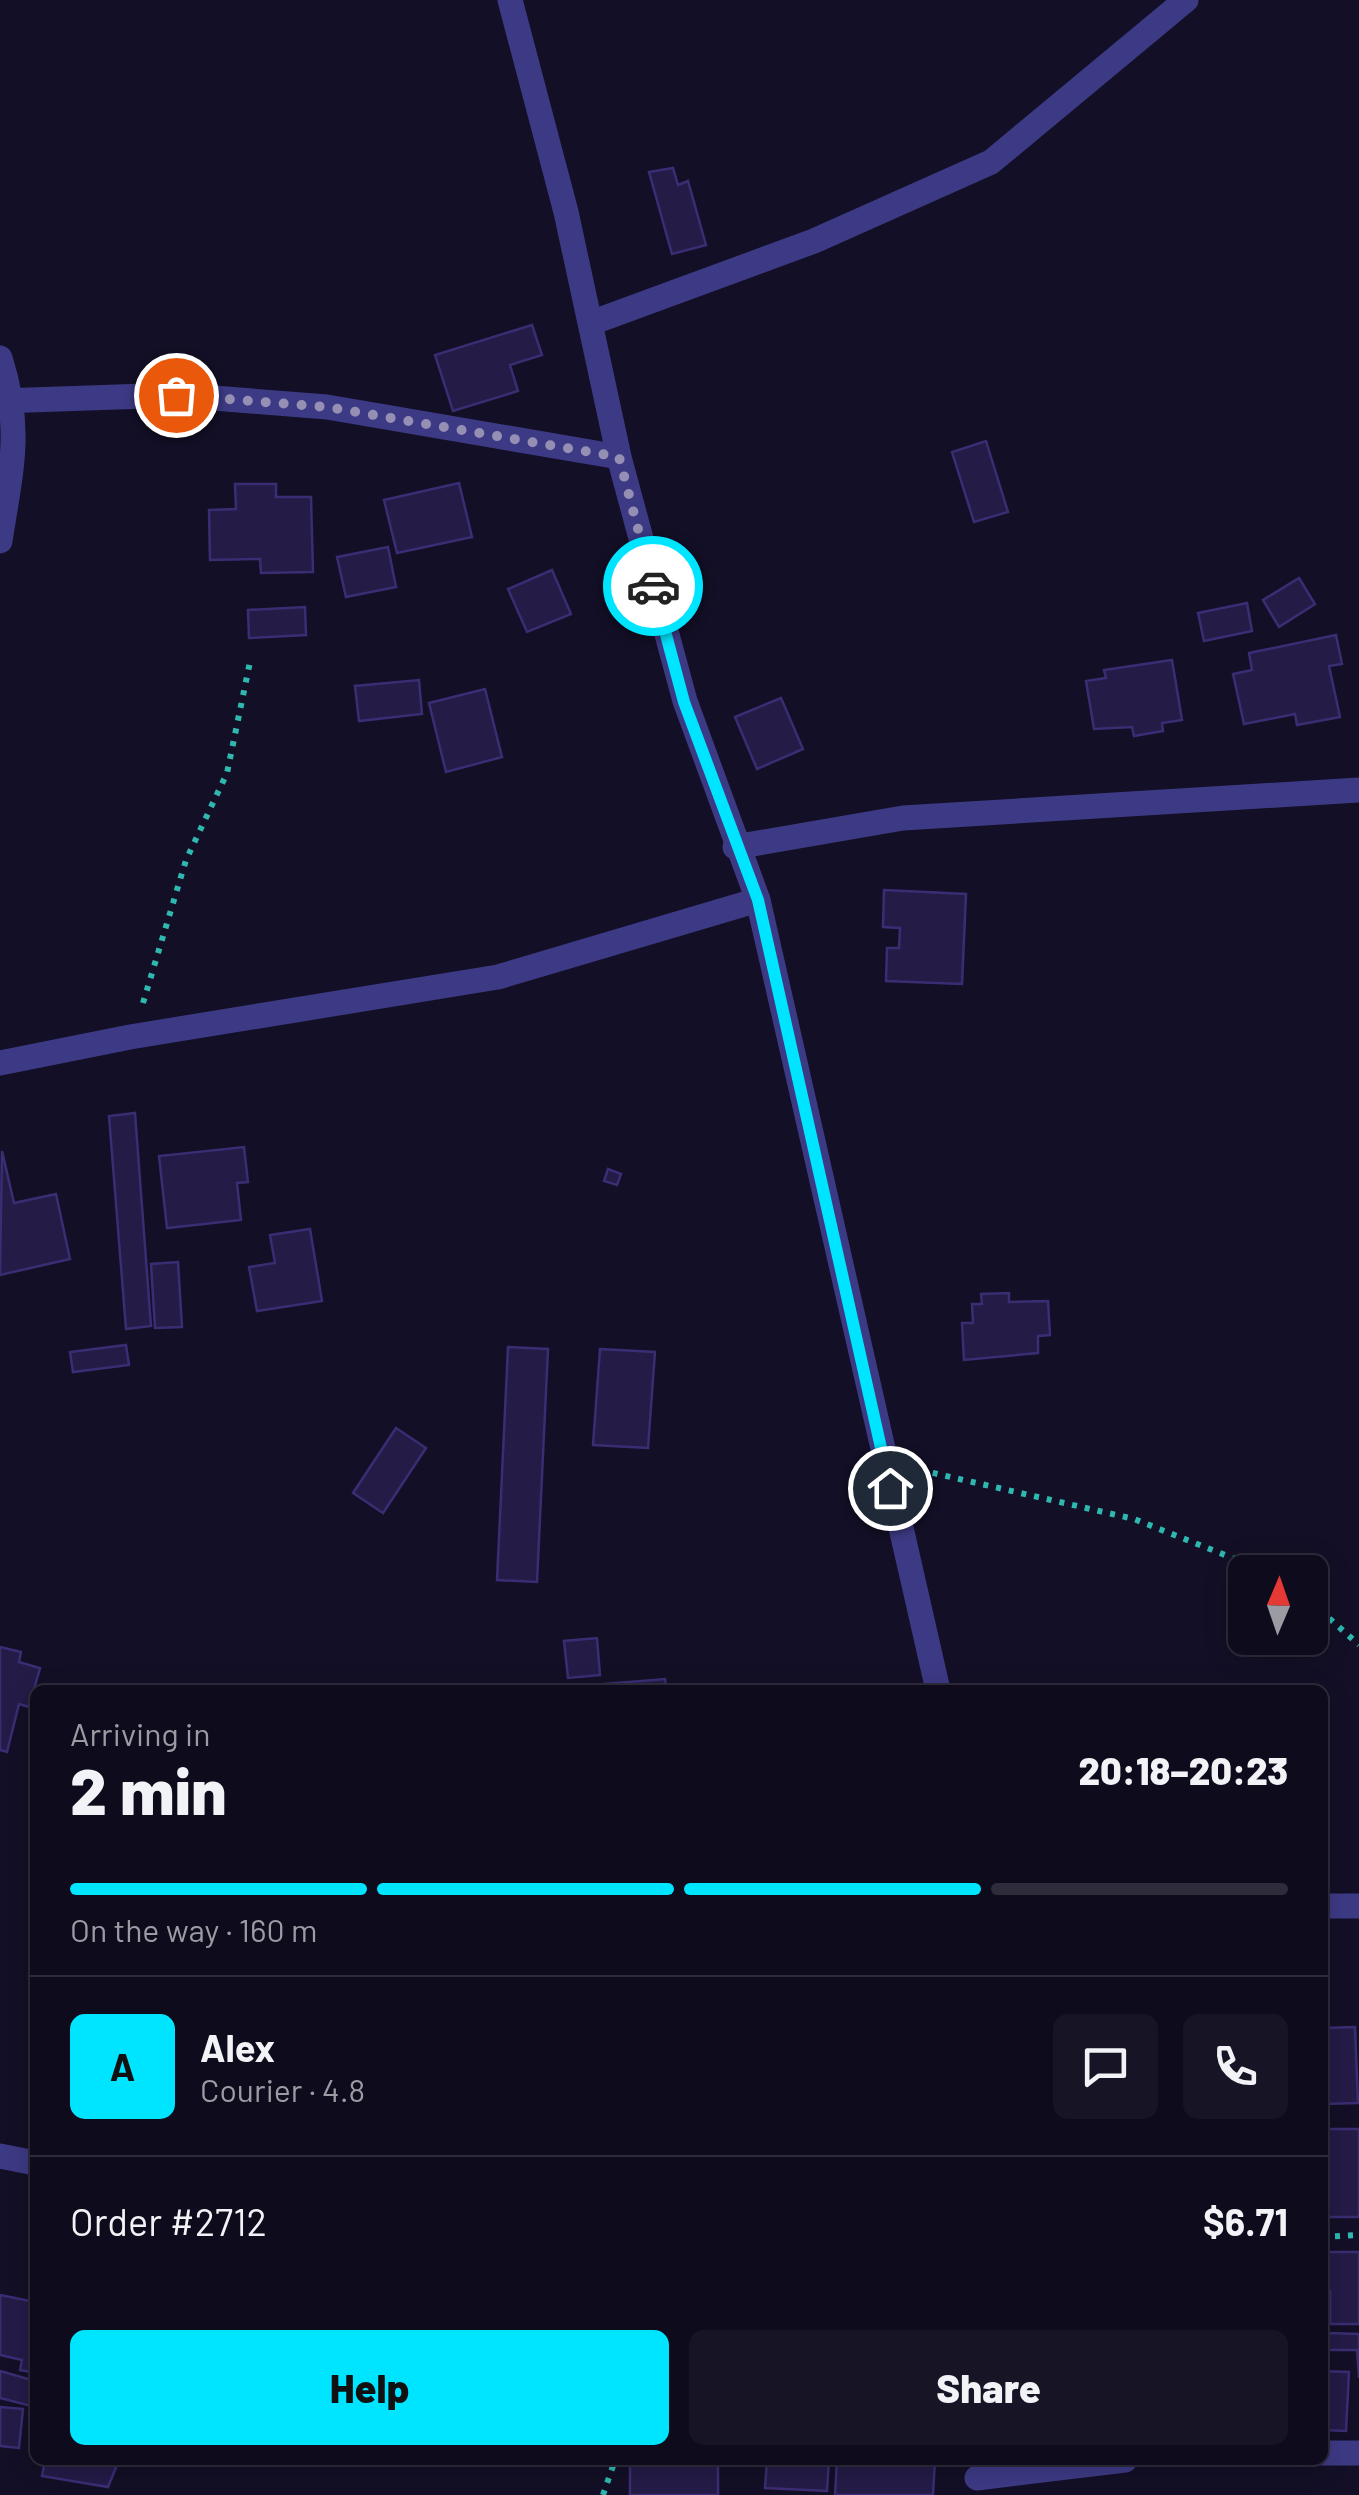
<!DOCTYPE html>
<html lang="en">
<head>
<meta charset="utf-8">
<style>
	:root { --surface:#0e0b1c; --page:#171425; --text:#f1f3f6; --muted:#9b9ba3; --line:#2e2b3b; --accent:#00e5ff }
	body { margin:0; font-family:Barlow,sans-serif; background:var(--page); color:var(--text); height:100vh; display:flex; flex-direction:column; font-size:38px; white-space:nowrap }
	* { box-sizing:border-box; margin:0 }
	p { font-size:32px; color:var(--muted) }
	.icon { flex:none; width:55px; height:55px; fill:none; stroke:currentColor; stroke-width:2; stroke-linecap:round; stroke-linejoin:round }
	.map { position:relative; flex:1; overflow:hidden }
	.details { position:absolute; left:30px; top:1685px; width:1298px; height:780px; display:flex; flex-direction:column; background:var(--surface); border-radius:15px; box-shadow:0 5px 25px #0003,0 0 0 2px var(--line) }
	.details>* { flex:none }
	.needle { width:65px; rotate:2deg }
	.tools { position:absolute; left:1228px; top:1555px; display:grid; gap:20px }
	.tools a { display:grid; place-items:center; width:100px; height:100px; border-radius:15px; background:var(--surface); box-shadow:0 5px 25px #0003,0 0 0 2px var(--line); font-size:50px }
	.pin { position:absolute; display:grid; place-items:center; width:85px; height:85px; color:#fff; margin:-42px; border:5px solid #fff; border-radius:50%; box-shadow:0 2px 10px #0007 }
	.courier { position:absolute; display:grid; place-items:center; width:100px; height:100px; margin:-50px; border:8px solid #00e5ff; border-radius:50%; background:#fff; color:#222; box-shadow:0 2px 12px #0007 }
	.headline em { font-style:normal; font-weight:800 }
	.headline div { display:flex; flex-direction:column-reverse }
	.headline { display:flex; align-items:center; justify-content:space-between; height:170px; padding:0 40px }
	h1 { font-size:65px; font-weight:800; line-height:75px }
	.bar { display:grid; grid-template-columns:repeat(4,1fr); gap:15px 10px; align-content:center; height:120px; padding:0 40px }
	.bar i { height:12px; border-radius:8px; background:var(--line) }
	.bar .selected { background:var(--accent) }
	.bar p { grid-column:span 4 }
	.line { display:flex; align-items:center; gap:25px; padding:0 40px; border-top:2px solid var(--line) }
	.line div { flex:1 }
	.round { display:grid; place-items:center; flex:none; width:105px; height:105px; border-radius:15px; background:var(--page) }
	.button { display:flex; gap:20px; margin-top:auto; padding:20px 40px }
	.button a { flex:1; height:115px; border-radius:15px; background:var(--accent); color:#111; font-size:40px; font-weight:800; line-height:115px; text-align:center }
	.button a+a { background:var(--page); color:var(--text) }
	.map>svg:first-child { display:block }
	.building { fill:#241b47; stroke:#3b2d73; stroke-width:2.5 }
	.lines { fill:none; stroke-linecap:round; stroke-linejoin:round }
	.path { stroke:#2fb8b0; stroke-width:6; stroke-dasharray:5 8; stroke-linecap:butt }
	.street { stroke:#3d3a85; stroke-width:25 }
	.done { stroke:#948fb3; stroke-width:10; stroke-dasharray:0 18 }
	.route { stroke:#00e5ff; stroke-width:12 }
</style>
</head>
<body>
<div class="map">
<svg width="1359" height="2495" viewBox="0 0 1359 2495">
	<rect width="100%" height="100%" fill="#130f26"/>
	<g class="building">
		<polygon points="673,168 678,185 688,181 706,245 672,254 649,172"/>
		<polygon points="532,325 542,355 510,365 518,391 453,411 435,355"/>
		<polygon points="986,441 1008,512 974,522 952,452"/>
		<polygon points="459,483 472,537 397,553 384,500"/>
		<polygon points="235,484 276,484 276,497 311,497 313,572 261,573 260,559 210,560 209,510 236,509"/>
		<polygon points="388,547 396,587 346,597 337,557"/>
		<polygon points="552,570 571,614 527,632 508,589"/>
		<polygon points="1299,578 1315,604 1279,627 1263,600"/>
		<polygon points="1247,603 1252,631 1204,641 1198,613"/>
		<polygon points="305,607 306,635 249,638 248,610"/>
		<polygon points="1336,635 1342,664 1329,666 1340,717 1297,725 1295,714 1244,724 1233,674 1252,670 1249,653"/>
		<polygon points="1172,660 1182,720 1162,723 1163,731 1134,736 1132,727 1094,729 1086,681 1106,678 1104,670"/>
		<polygon points="419,680 422,714 359,721 355,686"/>
		<polygon points="485,689 502,757 446,772 429,703"/>
		<polygon points="781,698 803,749 757,769 735,717"/>
		<polygon points="884,890 966,894 962,984 886,981 887,948 899,948 900,928 883,927"/>
		<polygon points="135,1113 151,1326 126,1329 109,1116"/>
		<polygon points="244,1147 248,1182 237,1183 241,1220 167,1228 159,1156"/>
		<polygon points="2,1151 14,1203 56,1194 70,1259 0,1275"/>
		<polygon points="608,1169 621,1174 617,1185 604,1181"/>
		<polygon points="310,1229 322,1301 257,1311 249,1267 275,1263 270,1235"/>
		<polygon points="178,1262 182,1327 155,1328 151,1264"/>
		<polygon points="1009,1293 1009,1302 1048,1301 1050,1335 1038,1336 1038,1353 964,1360 962,1323 973,1323 972,1304 982,1304 981,1294"/>
		<polygon points="126,1345 129,1365 73,1372 70,1352"/>
		<polygon points="508,1347 548,1349 537,1582 497,1580"/>
		<polygon points="600,1349 655,1352 648,1448 593,1445"/>
		<polygon points="396,1428 426,1448 383,1513 353,1493"/>
		<polygon points="597,1638 600,1675 568,1678 564,1641"/>
		<polygon points="0,1647 21,1652 19,1662 40,1668 29,1707 19,1704 7,1752 0,1750"/>
		<polygon points="665,1679 666,1690 606,1690 605,1684"/>
		<polygon points="1355,2027 1358,2103 1322,2104 1322,2028"/>
		<polygon points="1325,2129 1359,2129 1359,2217 1322,2217"/>
		<polygon points="1322,2252 1359,2252 1359,2324 1330,2324 1330,2291 1322,2291"/>
		<polygon points="0,2295 35,2302 35,2373 20,2370 22,2360 0,2355"/>
		<polygon points="1329,2333 1359,2334 1359,2378 1357,2350 1328,2350"/>
		<polygon points="0,2371 35,2381 35,2407 0,2398"/>
		<polygon points="1322,2371 1349,2372 1346,2431 1322,2430"/>
		<polygon points="0,2407 23,2409 19,2448 0,2446"/>
		<polygon points="119,2460 108,2487 42,2476 45,2461 41,2460"/>
		<rect x="630" y="2460" width="88" height="35"/>
		<polygon points="767,2460 829,2460 827,2491 765,2488"/>
		<polygon points="837,2460 935,2460 933,2495 835,2495"/>
	</g>
	<g class="lines">
		<g class="path">
			<polyline points="143,1003 186,860 227,773 251,657"/>
			<polyline points="920,1470 1134,1519 1268,1572"/>
			<polyline points="1310,1601 1359,1645"/>
			<polyline points="1322,2237 1359,2235"/>
			<polyline points="603,2495 615,2460"/>
		</g>
		<g class="street">
			<polyline points="510,0 566,212 619,457 685,701 758,900 938,1690"/>
			<polyline points="591,323 814,241 991,162 1186,0"/>
			<path d="M0,358C23,430 11,469 0,541"/>
			<polyline points="0,401 176,395 327,407 619,457"/>
			<polyline points="735,847 903,818 1359,790"/>
			<polyline points="0,1063 130,1037 498,977 758,900"/>
			<polyline points="1322,1906 1359,1906"/>
			<polyline points="0,2156 35,2163"/>
			<polyline points="1322,2453 1359,2453"/>
			<polyline points="977,2478 1125,2460"/>
		</g>
	</g>
	<g class="lines">
		<polyline class="done" points="176,395 327,407 619,457 653,586"/>
		<polyline class="route" points="653,586 684,702 758,900 890,1488"/>
	</g>
</svg>
<div class="tools">
<a><svg class="needle" viewBox="-14 -14 28 28"><path d="M0-13l5 13h-10z" fill="#e53935"/><path d="M0 13l5-13h-10z" fill="#9b9ba3"/></svg></a>
</div>
<div class="pin" style="left:176px;top:395px;background:#ea580c"><svg class="icon" aria-label="bag" viewBox="0 0 24 24"><path d="M5 8h14l-1 12H6zM9 8a3 3 0 0 1 6 0"/></svg></div>
<div class="pin" style="left:890px;top:1488px;background:#1f2937"><svg class="icon" aria-label="home" viewBox="0 0 24 24"><path d="M3 11l9-7 9 7M6 9v11h12V9"/></svg></div>
<div class="courier" style="left:653px;top:586px"><svg class="icon" aria-label="car" viewBox="0 0 24 24"><path d="M5 17H2v-5l4-1 3-4h7l3 4 3 1v5h-3M9 17h6M6 11h13"/><circle cx="7" cy="17" r="2"/><circle cx="17" cy="17" r="2"/></svg></div>
<section class="details">
<div class="headline"><div><h1>2 min</h1><p>Arriving in</p></div><em>20:18–20:23</em></div>
<div class="bar"><i class="selected"></i><i class="selected"></i><i class="selected"></i><i></i><p>On the way · 160 m</p></div>
<div class="line" style="height:180px"><b class="round" style="background:var(--accent);color:#111">A</b><div><b>Alex</b><p>Courier · 4.8</p></div><a class="round"><svg class="icon" aria-label="chat" viewBox="0 0 24 24"><path d="M4 5h16v11H9l-5 4z"/></svg></a><a class="round"><svg class="icon" aria-label="phone" viewBox="0 0 24 24"><path d="M5 4h4l2 5-3 2q2 4 5 5l2-3 5 2v4C11 20 4 13 5 4z"/></svg></a></div>
<div class="line" style="height:130px"><div>Order #2712</div><b>$6.71</b></div>
<div class="button"><a>Help</a><a>Share</a></div>
</section>
</div>
</body>
</html>
